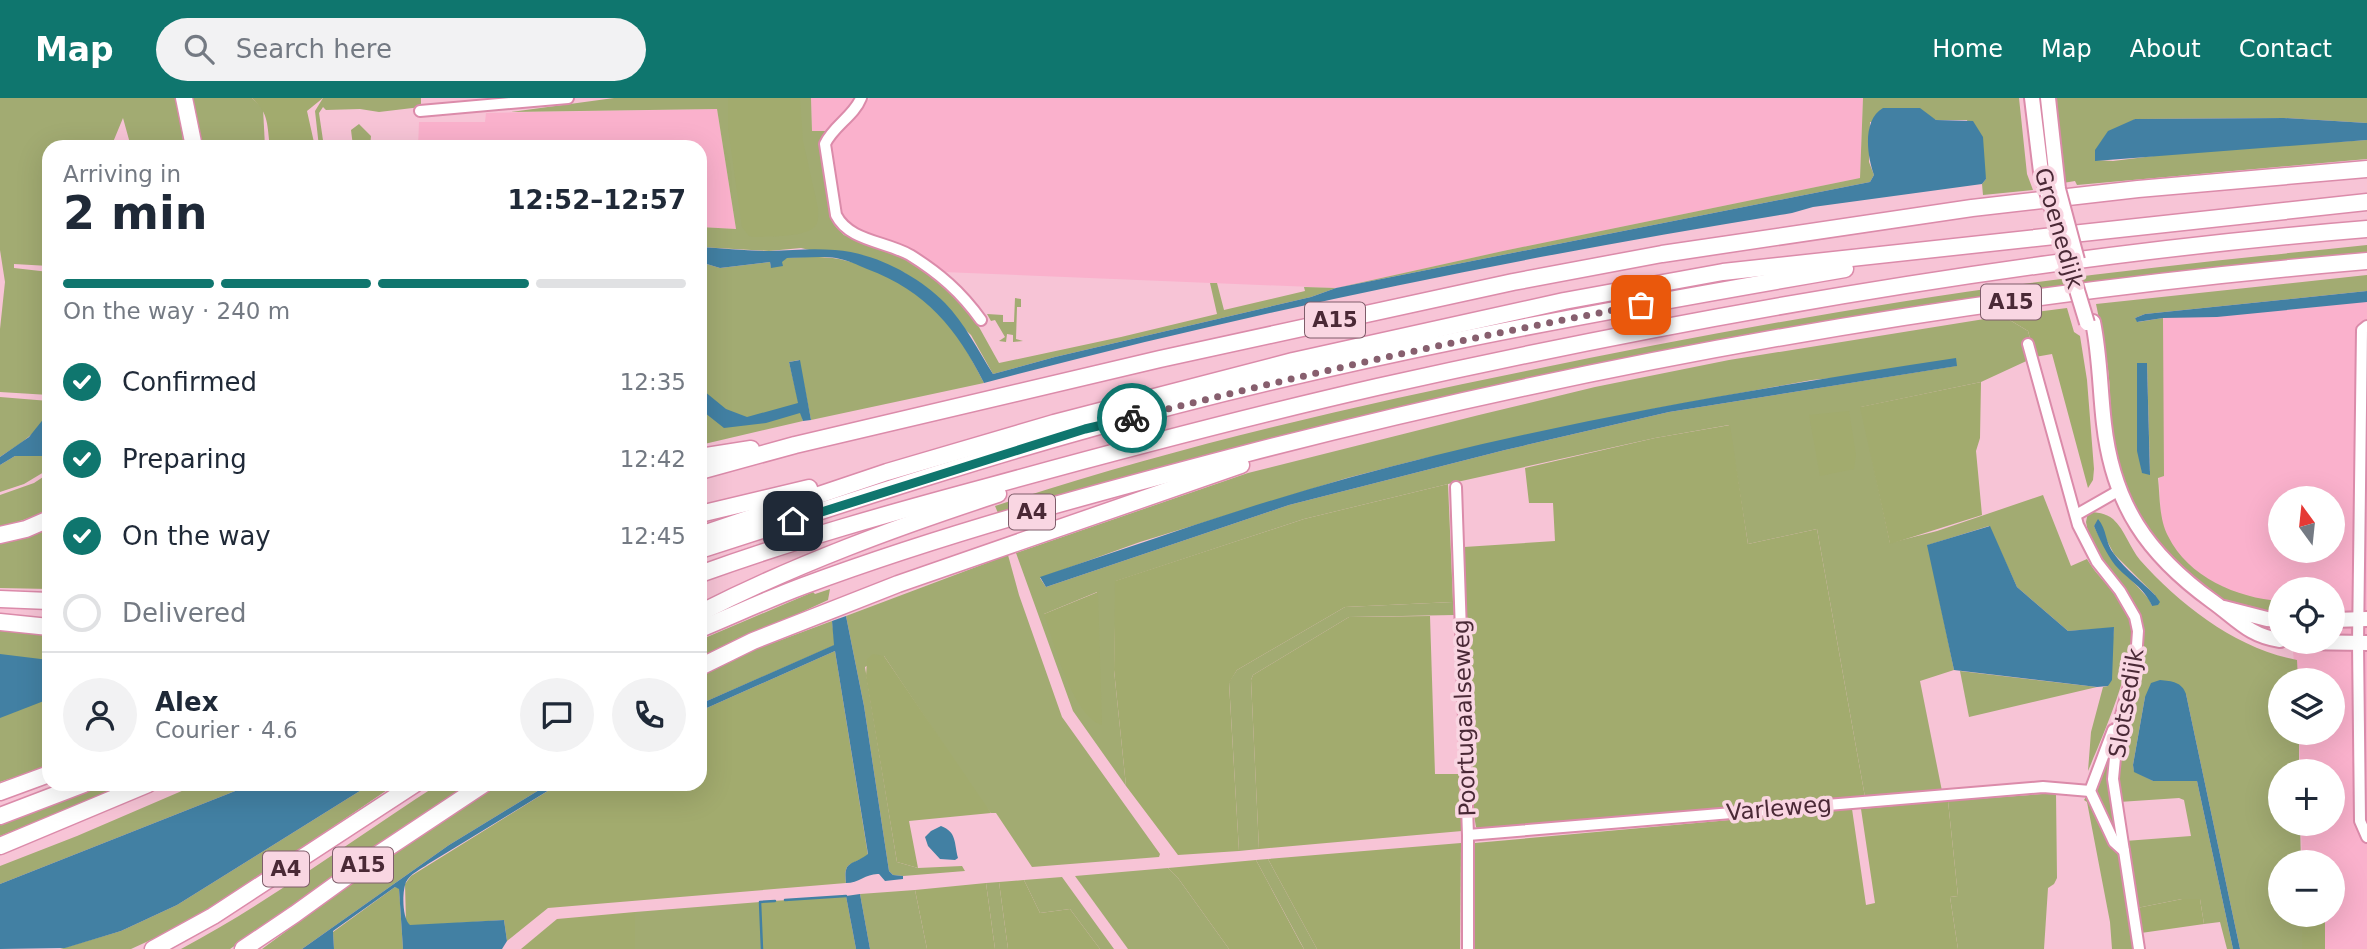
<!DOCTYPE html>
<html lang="en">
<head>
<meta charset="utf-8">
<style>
	:root { --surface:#fff; --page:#f2f2f3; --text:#1f2937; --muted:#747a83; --line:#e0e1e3; --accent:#0f766e }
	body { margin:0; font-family:"DejaVu Sans",sans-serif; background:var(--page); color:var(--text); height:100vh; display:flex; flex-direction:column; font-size:26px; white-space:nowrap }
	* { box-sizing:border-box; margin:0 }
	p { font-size:23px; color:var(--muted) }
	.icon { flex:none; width:38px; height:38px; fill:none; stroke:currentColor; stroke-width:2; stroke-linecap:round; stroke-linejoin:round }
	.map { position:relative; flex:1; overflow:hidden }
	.sheet { position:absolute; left:42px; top:42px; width:665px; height:651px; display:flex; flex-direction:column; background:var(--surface); border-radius:21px; box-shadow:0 7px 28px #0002 }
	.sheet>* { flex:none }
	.needle { width:46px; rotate:345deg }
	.fabs { position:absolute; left:2268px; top:388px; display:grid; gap:14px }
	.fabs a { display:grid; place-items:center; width:77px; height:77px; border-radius:50%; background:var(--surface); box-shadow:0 7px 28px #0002; font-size:35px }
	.pin { position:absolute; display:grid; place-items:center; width:60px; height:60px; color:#fff; margin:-30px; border-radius:14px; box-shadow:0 4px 10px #0006 }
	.courier { position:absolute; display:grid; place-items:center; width:70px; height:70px; margin:-35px; border:5px solid #0f766e; border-radius:50%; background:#fff; color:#222; box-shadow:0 2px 9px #0007 }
	.head em { font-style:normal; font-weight:600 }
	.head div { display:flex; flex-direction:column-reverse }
	.head { display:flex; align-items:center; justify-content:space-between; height:119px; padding:0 21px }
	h1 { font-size:46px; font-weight:600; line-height:52px }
	.bar { display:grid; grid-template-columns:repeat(4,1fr); gap:10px 7px; align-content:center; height:84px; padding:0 21px }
	.bar i { height:9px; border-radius:5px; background:var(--line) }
	.bar .on { background:var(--accent) }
	.bar p { grid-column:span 4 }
	.line { display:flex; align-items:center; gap:18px; padding:0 21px; border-top:2px solid var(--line) }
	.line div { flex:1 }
	.round { display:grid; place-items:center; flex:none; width:74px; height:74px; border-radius:37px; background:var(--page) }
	ol { padding:0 21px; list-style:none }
	li { display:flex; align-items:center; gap:21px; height:77px }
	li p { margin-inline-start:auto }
	li .icon { padding:7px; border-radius:50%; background:var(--accent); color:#fff; stroke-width:4 }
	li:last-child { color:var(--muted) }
	li i { width:38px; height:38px; border:4px solid var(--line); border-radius:50% }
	header { display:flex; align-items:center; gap:42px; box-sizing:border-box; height:98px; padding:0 35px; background:var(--accent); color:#fff }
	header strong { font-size:33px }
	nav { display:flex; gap:38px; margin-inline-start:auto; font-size:24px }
	.search { width:490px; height:63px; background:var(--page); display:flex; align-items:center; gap:18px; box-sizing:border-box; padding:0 24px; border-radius:38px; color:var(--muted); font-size:26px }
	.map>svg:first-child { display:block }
	.built { fill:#fab1cc; fill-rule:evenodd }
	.green { fill:#a2ab72; fill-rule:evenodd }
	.forest { fill:#a2ab6e }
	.water { fill:#4280a3 }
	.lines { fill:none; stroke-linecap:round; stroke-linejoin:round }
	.stream { stroke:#4280a3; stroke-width:2.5 }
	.minor-casing { stroke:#db8baa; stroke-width:14 }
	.major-casing { stroke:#db8baa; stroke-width:18 }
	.highway-casing { stroke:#db8baa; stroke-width:19 }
	.minor { stroke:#fff; stroke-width:10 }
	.major { stroke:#fff; stroke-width:14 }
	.highway { stroke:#fff; stroke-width:16 }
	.major-bridge-casing { stroke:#db8baa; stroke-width:18; stroke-linecap:butt }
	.major-bridge { stroke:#fff; stroke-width:14 }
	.done { stroke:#875f6e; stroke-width:7; stroke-dasharray:0 12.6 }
	.route { stroke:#0f766e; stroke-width:9 }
	.labels { text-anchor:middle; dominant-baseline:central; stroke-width:7; stroke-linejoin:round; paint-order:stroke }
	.shield { fill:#f9d6e2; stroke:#7e5d6a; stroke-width:2 }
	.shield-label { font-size:21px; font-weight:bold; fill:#4a2936 }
	.street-label { font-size:23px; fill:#4a2936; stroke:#f9d6e2 }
</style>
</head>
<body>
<header>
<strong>Map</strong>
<div class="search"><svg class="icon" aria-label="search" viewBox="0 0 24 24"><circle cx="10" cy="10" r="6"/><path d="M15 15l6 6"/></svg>Search here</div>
<nav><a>Home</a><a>Map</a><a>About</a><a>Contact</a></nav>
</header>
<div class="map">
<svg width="2367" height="851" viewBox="0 0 2367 851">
	<rect width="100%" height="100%" fill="#f7c4d6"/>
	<g class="built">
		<polygon points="811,0 858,0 826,33 812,33"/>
		<polygon points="870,0 1863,0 1860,80 1503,153 1336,190 943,174 909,151 851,130 839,115 830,47 834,39"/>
		<polygon points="717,11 736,131 700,129 700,49 418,49 419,24 485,24 486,15"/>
		<path d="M2367,199V851H2304V817H2333V765H2302L2301,726H2333V674H2300L2299,635H2333V583H2296L2292,544H2333V492H2280V506L2246,502L2185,468L2167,439L2161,422L2151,218ZM2280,401H2333V453H2280Z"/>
	</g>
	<g class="green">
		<path d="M0,0H178C182,16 181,32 184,49H131L123,20L111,49H49V168L14,166V170L49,174V297L0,294V231L5,184L0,152Z"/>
		<polygon points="190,0 252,0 263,10 265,49 199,49"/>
		<polygon points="323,0 421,0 421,9 379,14 360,11 326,12 323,9 319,15 324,49 319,49 315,13"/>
		<polygon points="614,0 811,0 812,33 826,33 820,50 836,129 844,137 905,160 950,191 979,229 999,265 1121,239 1217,216 1210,185 1217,185 1224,212 1305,193 1304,189 1336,190 1503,153 1860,80 1863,0 2019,0 2027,76 2033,92 1983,97 1982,86 1986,81 1967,22 1936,22 1930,19 1870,24 1869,64 1874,77 1870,84 1336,190 1311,199 1055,259 993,276 971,237 905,175 801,150 769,153 700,149 700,129 736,131 717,11 511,14"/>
		<polygon points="2057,0 2367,0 2367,25 2284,20 2135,21 2095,62 2113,63 2186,54 2367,42 2367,61 2077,87 2075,83 2063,85 2058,43"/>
		<polygon points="359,26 371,38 370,49 343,49 353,48 351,32"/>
		<path d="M2367,147V155C2179,176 1990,194 1803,227C1531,274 1262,337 998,415L995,408C1169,351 1347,309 1526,273C1650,247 1774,224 1900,204C2055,179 2211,163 2367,147Z"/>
		<path d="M785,160C801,159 823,158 839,161C883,170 928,198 955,234C966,250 975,268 984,285L811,322L799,262L789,264L803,323L700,347V164L720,170L770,164L771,169Z"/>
		<path d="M2367,177V193L2145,216L2135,220L2138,224L2163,220L2164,378L2158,380C2160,399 2159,421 2168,438C2188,479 2237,500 2280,503V516C2263,515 2244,513 2228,505C2185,485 2125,417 2116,369C2111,345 2111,319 2110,295C2109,265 2102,235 2096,206ZM2137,265H2147L2150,373L2142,375Z"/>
		<polygon points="1015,200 1021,201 1021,209 1017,209 1016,241 1023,243 1013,244 1013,237 1007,236 1006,244 999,243 1005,239 995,222 991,223 987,216 1003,217 1003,224 1014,224"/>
		<path d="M2003,218L2028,233L2035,259L1981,284L1861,309L1890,445L1937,433L2043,397L2071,468L2087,461C2099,482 2120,496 2129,518C2142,550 2102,640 2088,673L2091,634L2103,589L2108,588L2114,530L2068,533L2017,489L1989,428L1928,447L1954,572L1920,583L1942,693L1865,699L1817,431L1748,446L1729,327L1655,340L1448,386L1304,421L1116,483L1114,572L1126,688L1073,613L1016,455L1248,375L1479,317L1595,289L1729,262ZM1956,268L1669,314L1505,352L1289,407L1046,489L1040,480L1140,444L1347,380L1417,362L1653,311L1812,282ZM1097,494L1098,534L1044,516Z"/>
		<path d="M0,299L49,303C49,330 19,346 0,359Z"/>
		<polygon points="15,358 49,358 49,371 24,386 0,394 0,367"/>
		<polygon points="49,375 49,413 0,430 0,397 34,385"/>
		<path d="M2088,414C2096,414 2106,415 2113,421C2125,432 2130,450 2140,462C2180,507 2237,551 2297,562L2298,583H2280V635H2299V674H2280V726H2300L2301,765H2280V817H2302V851H2240L2186,596L2145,599L2133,667L2134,673L2153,683H2197L2233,851H2227L2220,824L2204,826L2200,801H2182L2137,810L2125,743L2191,738L2184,702L2179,700L2119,704L2116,654L2142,541L2088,434L2086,424ZM2097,424L2114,456L2155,497L2152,508L2149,501C2124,473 2110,463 2094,428Z"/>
		<polygon points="49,429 49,491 0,490 0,444"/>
		<polygon points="1008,457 1019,497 1062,619 1160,756 1159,759 1032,769 996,715 991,715 984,707 884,558 865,569 897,764 918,770 962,768 965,773 903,778 893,777 889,773 864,608 846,518"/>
		<polygon points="830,491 828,502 700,561 700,542 813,494 815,496"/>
		<polygon points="1453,504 1454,517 1349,519 1253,577 1251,582 1259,751 1239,753 1229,584 1237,572 1345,509"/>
		<polygon points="832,523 835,547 700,606 700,576 735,559"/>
		<polygon points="0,529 49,534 49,668 0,684"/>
		<polygon points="1960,573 2097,589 1969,619"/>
		<polygon points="2111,640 2118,741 2097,702 2095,689"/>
		<polygon points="105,686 131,686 0,738 0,726"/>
		<polygon points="198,686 253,686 0,786 0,768 77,738"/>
		<polygon points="371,686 396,686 262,777 179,829 131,851 60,851 121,833 177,807"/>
		<path d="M439,686H473L230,851H181C271,803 353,741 439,686Z"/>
		<polygon points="496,686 549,686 449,747 302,851 262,851 360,779"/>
		<polygon points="2056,695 2057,780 2054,786 2048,790 2044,851 1958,851 1950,799 1958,798 1948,703"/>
		<polygon points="2086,699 2121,760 2134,851 2112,851 2110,824 2087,704 2084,702"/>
		<polygon points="1268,761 1317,851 1304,851 1256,762"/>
		<polygon points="1168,770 1178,780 1229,851 1128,851 1075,778"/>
		<polygon points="1062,779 1114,851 1100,851 1070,811 1040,815 1024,782"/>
		<polygon points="999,784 1008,851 995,851 986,785"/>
		<polygon points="915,792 927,851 870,851 860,796"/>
		<polygon points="760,804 762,851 635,851 635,814"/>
	</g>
	<g class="forest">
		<path d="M252,0H323L307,13L315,49H270C267,27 269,15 252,0Z"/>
		<path d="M728,0H800L803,43L818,110C818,116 819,122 816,127C807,140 769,138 754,139L749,138L742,129L728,30Z"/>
		<polygon points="2067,210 2074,234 2080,238 2087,282 2094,371 2093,382 2088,390 2052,256 2035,259 2028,233 2003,218"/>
		<polygon points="1981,284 1980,340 1976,353 1982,417 1890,446 1860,309"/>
		<polygon points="1849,313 1856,357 1854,371 1820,378 1809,317"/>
		<polygon points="1730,327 1748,446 1817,431 1865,699 1479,731 1476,729 1474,717 1464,449 1555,443 1553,405 1529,405 1525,370 1655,340"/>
		<polygon points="1448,386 1453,504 1345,509 1237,572 1229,585 1239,753 1178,757 1126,688 1114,572 1115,483 1304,421"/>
		<path d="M1098,494L1102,627C1073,619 1053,543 1044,516Z"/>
		<polygon points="1430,518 1435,676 1460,676 1462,733 1259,751 1251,582 1253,577 1349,519"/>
		<path d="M835,553L868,757C852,768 843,762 846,785L548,810L507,843L504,822L410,828L406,825L405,786L411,778L559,686H700V613Z"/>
		<polygon points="873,556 884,558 991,715 909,723 918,770 897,764 866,578 867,561"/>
		<polygon points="1948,703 1958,798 1950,799 1958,851 1473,851 1475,745 1852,711 1866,807 1875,805 1861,711"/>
		<polygon points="1461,745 1460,851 1317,851 1268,761"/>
		<polygon points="1256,762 1301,846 1304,851 1229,851 1178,780 1168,770"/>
		<polygon points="1024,782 1040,815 1070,811 1100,851 1008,851 999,784"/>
		<polygon points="986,785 995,851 927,851 915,792"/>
		<polygon points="395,789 399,790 403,851 334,851 333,834"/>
		<polygon points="846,798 856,851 762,851 760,804"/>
		<polygon points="2182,801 2200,801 2204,826 2141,835 2137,810"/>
		<polygon points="635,814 635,851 521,851 557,821"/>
		<rect x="2302" y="817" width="23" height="34"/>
	</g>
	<g class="water">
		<path d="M1883,10H1920L1936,22L1973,23L1983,39L1986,81L1982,86L1813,109L1792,115C1520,159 1251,214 984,285C957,231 926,193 867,171C858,167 847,162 836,160C821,158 803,160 787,160L782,164L783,168L771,170L770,164L720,170L700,164V149C723,150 747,153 770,153C792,152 813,150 835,152C875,155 917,177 945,205C965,226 978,252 993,276L1055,259L1311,199L1336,190L1870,84L1874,77C1867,58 1862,22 1883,10Z"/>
		<polygon points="2284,20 2367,25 2367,42 2095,63 2095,52 2108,33 2135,21"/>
		<polygon points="2367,193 2367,204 2217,219 2163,220 2137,224 2135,220 2145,216"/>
		<path d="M1956,260L1957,268L1669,314L1505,352L1289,407L1046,489L1040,479C1142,445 1243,409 1348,380C1547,325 1752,291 1956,260Z"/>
		<polygon points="800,262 811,322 803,323 800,315 766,325 724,330 700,311 700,293 704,293 726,311 747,319 798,305 789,264"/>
		<polygon points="2137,265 2147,265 2150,377 2142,375 2137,353"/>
		<polygon points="49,314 49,358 15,358 0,367 0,359 29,339"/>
		<path d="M2098,421C2107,431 2105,445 2114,456C2125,471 2142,484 2155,497L2160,504L2158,507L2152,508C2145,490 2127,481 2115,467C2106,455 2100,442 2094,428Z"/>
		<polygon points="1990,428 2017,489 2068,533 2114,529 2112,582 2108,588 2097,589 1954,572 1927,447"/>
		<path d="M846,518L864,608L889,773L893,777L903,778V781L885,783L879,776C867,775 859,785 846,785C843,761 853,768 868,756L835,553L700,613V606L834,547L832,523Z"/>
		<polygon points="0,556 49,562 49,601 0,620"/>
		<path d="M2160,582C2172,583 2182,584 2186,596L2240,851H2233L2197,683H2153L2134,674L2133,667L2145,599L2151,585Z"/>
		<polygon points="253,686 371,686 177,807 121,833 65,850 0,851 0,786"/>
		<path d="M549,686H559L428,766C421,771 410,776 406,784C402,794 402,820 410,827L504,822L507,843L502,851H403L399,791L395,789L333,833L334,851H302L449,747Z"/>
		<path d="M941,728C957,734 954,745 958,760L955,762L940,761L928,748L925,739L931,733Z"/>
		<polygon points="860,796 870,851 856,851 846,798"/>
	</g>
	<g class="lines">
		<g class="stream">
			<polyline points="785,802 846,798"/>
			<polyline points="762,851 760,804 775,803"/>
		</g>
		<g class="minor-casing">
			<g id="minor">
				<path d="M861,0C854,18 833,28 825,46L836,117C849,143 885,143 910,157C939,175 961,194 981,222"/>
				<polyline points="420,13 568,0"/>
				<polyline points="2367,228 2362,232 2358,545 2360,723 2367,739"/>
				<polyline points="2028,246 2078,427 2097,464 2120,493 2135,519 2138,533 2136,562 2118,628 2113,681 2139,851"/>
				<polyline points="1456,389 1468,737 1468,851"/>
				<polyline points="2076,417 2118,393"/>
				<polyline points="2113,632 2090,693 2114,744 2124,753"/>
				<polyline points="1468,737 2043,689 2090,693"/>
			</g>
		</g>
		<g class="major-casing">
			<g id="major">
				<polyline points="2032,0 2041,74"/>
				<polyline points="2048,0 2058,91"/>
				<path d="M2093,224C2100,258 2100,292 2104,326C2113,406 2147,456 2212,503C2236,520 2249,538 2280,542"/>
				<polyline points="2224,510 2267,521 2280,522"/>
				<polyline points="2333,522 2367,521"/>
				<polyline points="2294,544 2367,545"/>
			</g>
		</g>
		<g class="highway-casing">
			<g id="highway">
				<polyline points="184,0 194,49"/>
				<polyline points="700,359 751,351"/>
				<polyline points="700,373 795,347 1160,261 1513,184 1662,156 1972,110 2138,91 2367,71"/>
				<polyline points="700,416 809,390"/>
				<polyline points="0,437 26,431 49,421"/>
				<polyline points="700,437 887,374 1054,325 1293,263 1564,203 1723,174 2367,104"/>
				<path d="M700,452C828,411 956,368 1085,332C1334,261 1590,215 1845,171"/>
				<path d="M700,476C794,442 890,415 987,389C1117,353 1246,319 1377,289C1703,216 2034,158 2367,131"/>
				<polyline points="0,501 49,503"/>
				<path d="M700,515C796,466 897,429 998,396"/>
				<polyline points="0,524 49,529"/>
				<path d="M700,531C734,517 768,501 803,488C948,434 1099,394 1248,355C1615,260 1990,195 2367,163"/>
				<polyline points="700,569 753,543 898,486 1241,367"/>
				<polyline points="0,694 49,676"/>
				<polyline points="0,718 84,686"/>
				<polyline points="0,748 148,686"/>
				<polyline points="153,851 213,818 415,686"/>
				<polyline points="243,851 295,816 374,759 484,686"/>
			</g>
		</g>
		<use href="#minor" class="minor"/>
		<use href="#major" class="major"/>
		<use href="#highway" class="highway"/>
		<g class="major-bridge-casing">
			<g id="major-bridge">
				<polyline points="2041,74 2087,225"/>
				<polyline points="2058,91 2077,162"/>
			</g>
		</g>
		<use href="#major-bridge" class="major-bridge"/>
	</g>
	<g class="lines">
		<path class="done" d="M1132,320C1301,277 1470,239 1641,207"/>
		<polyline class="route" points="793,423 1085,331 1132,320"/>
	</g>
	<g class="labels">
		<g class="shield">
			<rect x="1981" y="186.5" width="60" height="35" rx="5"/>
			<rect x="1305" y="204.5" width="60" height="35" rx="5"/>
			<rect x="1009" y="396.5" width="46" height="35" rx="5"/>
			<rect x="333" y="749.5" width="60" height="35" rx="5"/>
			<rect x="263" y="753.5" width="46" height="35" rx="5"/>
		</g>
		<g class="shield-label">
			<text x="2011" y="204">A15</text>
			<text x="1335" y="222">A15</text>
			<text x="1032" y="414">A4</text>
			<text x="363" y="767">A15</text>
			<text x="286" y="771">A4</text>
		</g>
		<g class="street-label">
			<text transform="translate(2059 130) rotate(74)">Groenedijk</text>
			<text transform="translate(2126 605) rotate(-80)">Slotsedijk</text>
			<text transform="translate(1464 620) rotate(-92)">Poortugaalseweg</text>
			<text transform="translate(1779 710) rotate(-5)">Varleweg</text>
		</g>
	</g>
</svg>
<div class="fabs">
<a><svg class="needle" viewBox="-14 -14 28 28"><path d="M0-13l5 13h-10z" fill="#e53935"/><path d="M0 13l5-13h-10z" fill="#747a83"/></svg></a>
<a><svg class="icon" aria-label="locate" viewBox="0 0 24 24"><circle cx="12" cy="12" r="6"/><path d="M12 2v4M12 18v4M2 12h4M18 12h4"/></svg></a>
<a><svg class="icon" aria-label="layers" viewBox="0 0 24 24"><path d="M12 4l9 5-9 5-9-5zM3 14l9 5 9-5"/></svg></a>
<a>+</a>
<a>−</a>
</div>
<div class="pin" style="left:1641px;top:207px;background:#ea580c"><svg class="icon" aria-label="bag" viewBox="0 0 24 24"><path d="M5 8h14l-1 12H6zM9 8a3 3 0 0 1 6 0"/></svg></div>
<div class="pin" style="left:793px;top:423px;background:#1f2937"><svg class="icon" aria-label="home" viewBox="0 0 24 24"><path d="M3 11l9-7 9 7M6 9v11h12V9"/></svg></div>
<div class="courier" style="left:1132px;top:320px"><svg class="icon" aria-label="bike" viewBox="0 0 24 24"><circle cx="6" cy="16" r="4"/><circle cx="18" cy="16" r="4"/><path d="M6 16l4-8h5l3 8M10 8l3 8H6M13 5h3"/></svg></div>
<section class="sheet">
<div class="head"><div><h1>2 min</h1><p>Arriving in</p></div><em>12:52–12:57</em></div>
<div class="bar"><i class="on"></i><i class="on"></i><i class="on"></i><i></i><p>On the way · 240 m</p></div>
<ol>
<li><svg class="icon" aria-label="check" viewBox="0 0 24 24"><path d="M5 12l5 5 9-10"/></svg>Confirmed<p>12:35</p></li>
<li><svg class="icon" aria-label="check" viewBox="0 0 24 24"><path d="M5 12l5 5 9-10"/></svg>Preparing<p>12:42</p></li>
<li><svg class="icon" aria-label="check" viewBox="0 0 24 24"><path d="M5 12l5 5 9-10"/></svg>On the way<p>12:45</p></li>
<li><i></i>Delivered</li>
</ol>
<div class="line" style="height:126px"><a class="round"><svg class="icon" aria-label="person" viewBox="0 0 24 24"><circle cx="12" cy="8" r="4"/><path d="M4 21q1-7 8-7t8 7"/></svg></a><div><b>Alex</b><p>Courier · 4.6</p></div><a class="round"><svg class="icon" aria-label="chat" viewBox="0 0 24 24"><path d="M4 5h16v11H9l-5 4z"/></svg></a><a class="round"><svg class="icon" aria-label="phone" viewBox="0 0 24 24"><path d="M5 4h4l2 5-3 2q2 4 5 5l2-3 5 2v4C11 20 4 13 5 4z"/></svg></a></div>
</section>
</div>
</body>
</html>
